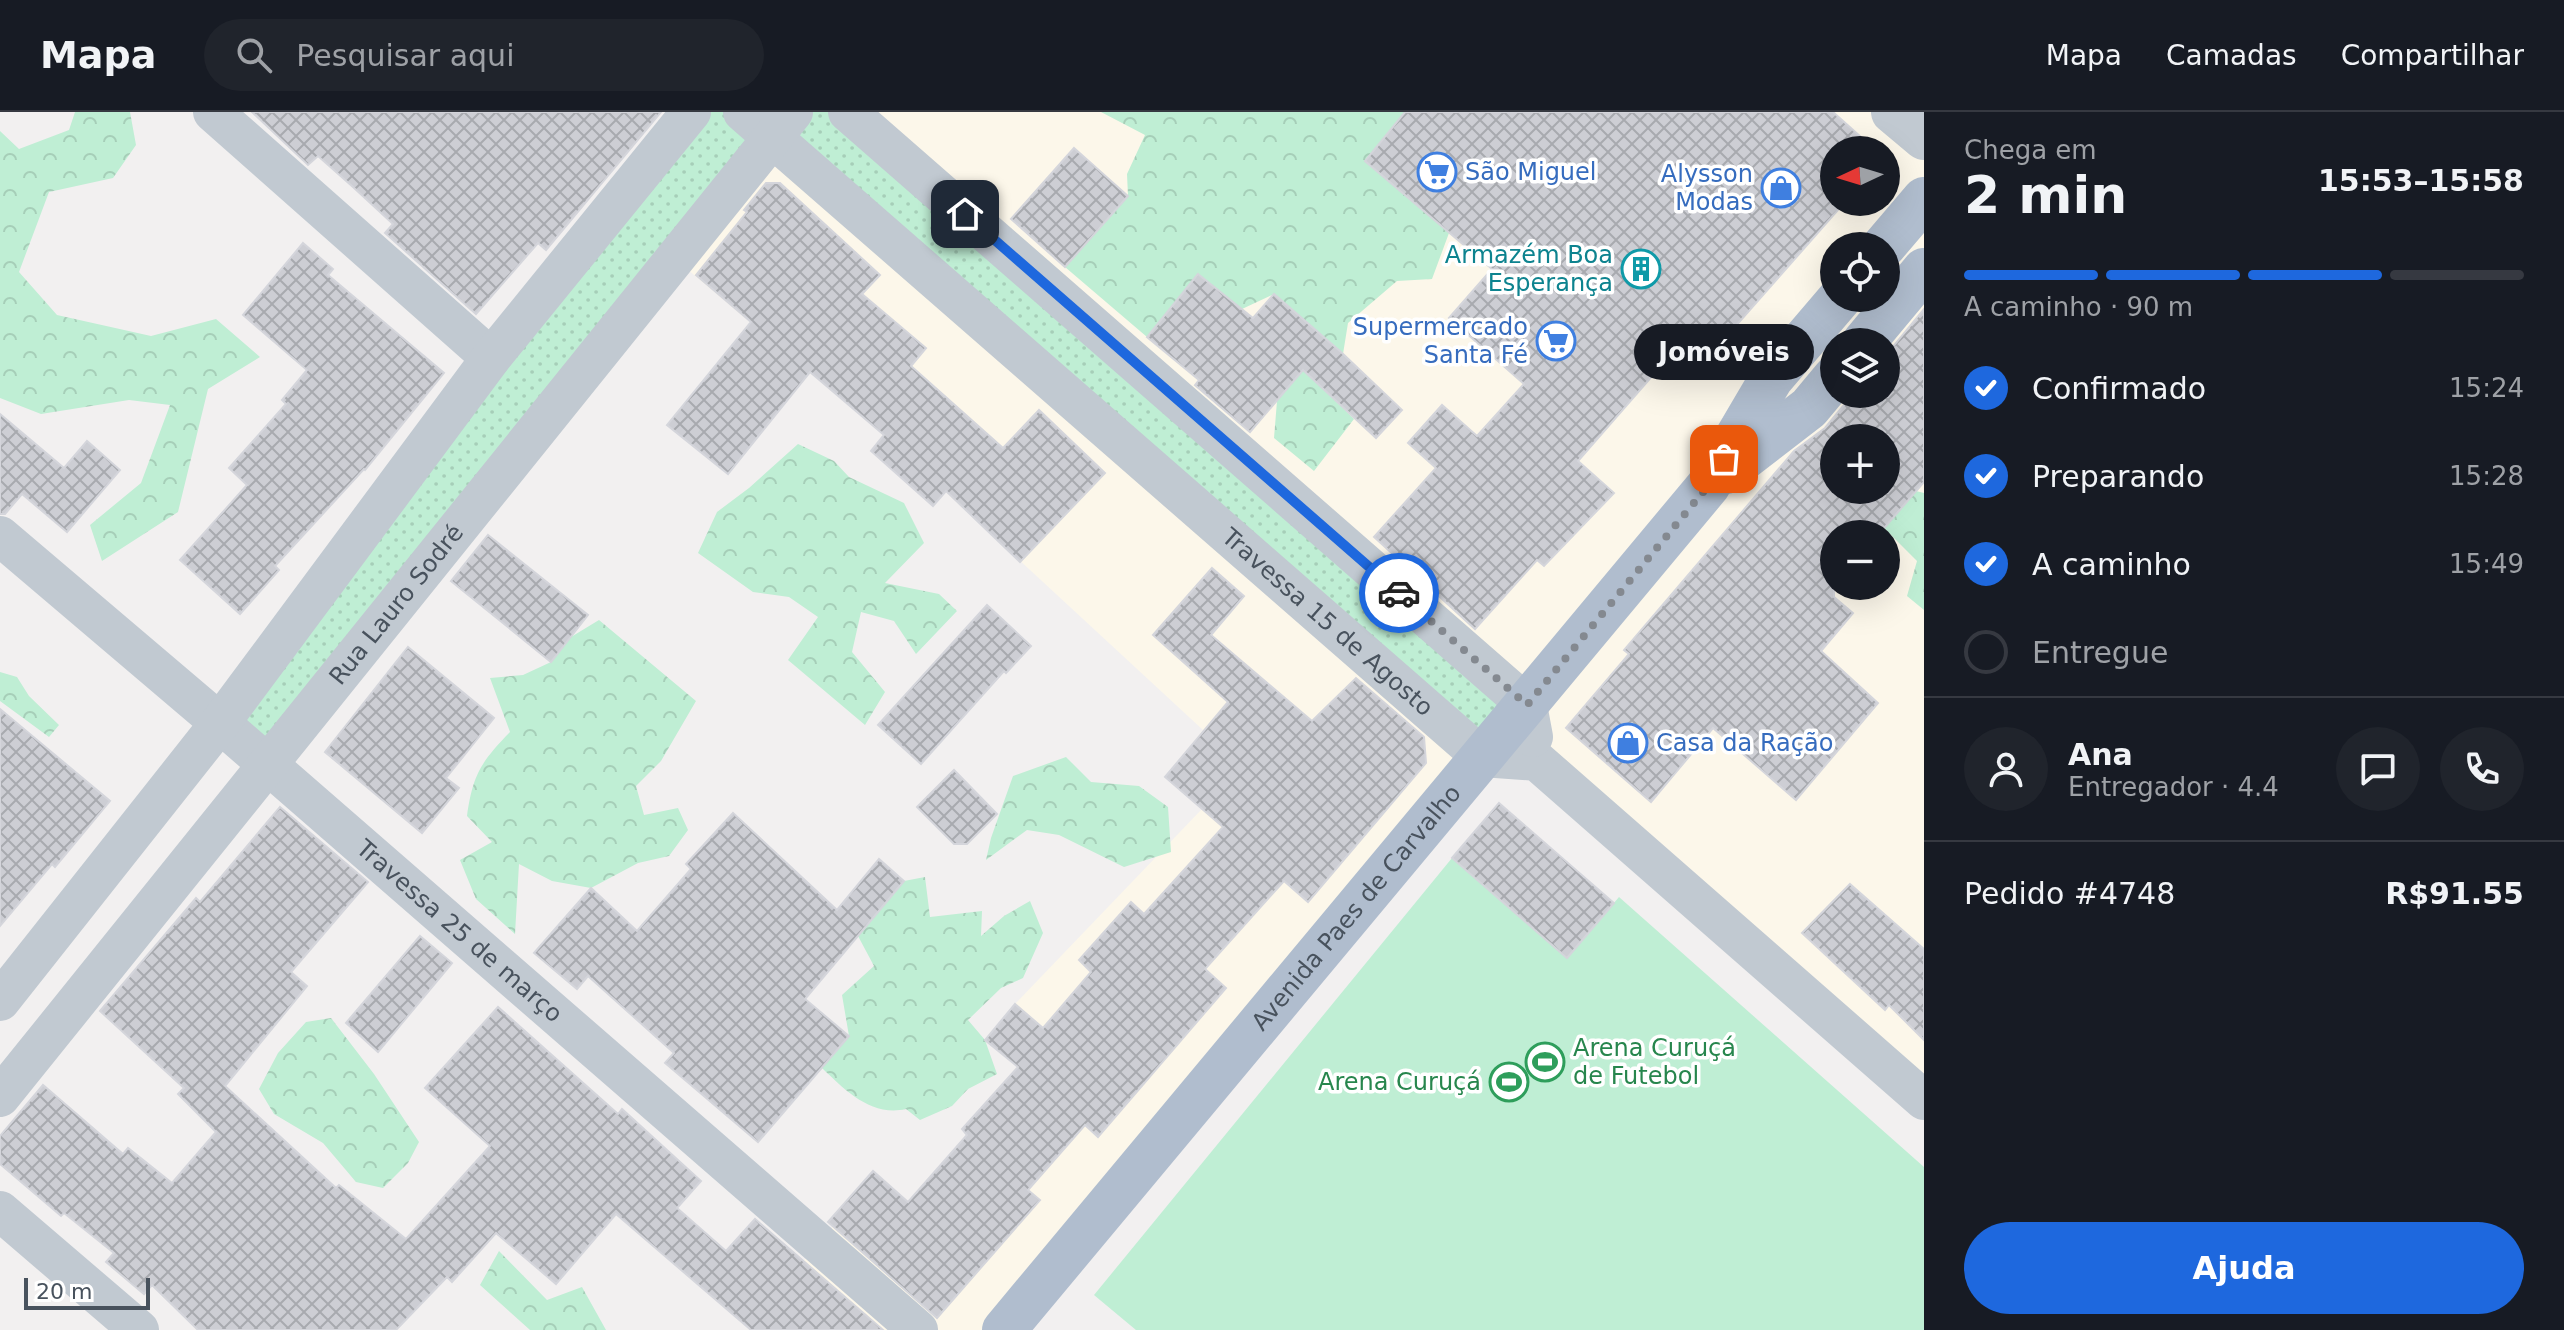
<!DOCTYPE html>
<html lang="pt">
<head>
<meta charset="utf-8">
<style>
	:root { --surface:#171b24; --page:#20242c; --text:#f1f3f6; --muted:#9ea1a6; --line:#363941; --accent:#1e68de }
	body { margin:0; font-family:"DejaVu Sans",sans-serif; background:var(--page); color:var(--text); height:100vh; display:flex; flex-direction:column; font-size:30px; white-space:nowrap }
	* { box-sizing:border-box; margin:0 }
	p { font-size:26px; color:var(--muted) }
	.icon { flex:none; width:44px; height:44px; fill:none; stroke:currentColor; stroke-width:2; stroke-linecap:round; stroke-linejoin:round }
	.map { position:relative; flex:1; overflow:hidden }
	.panel { display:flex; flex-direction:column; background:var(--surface); width:640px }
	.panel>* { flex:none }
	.needle { width:52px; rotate:266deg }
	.fabs { position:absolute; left:1820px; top:24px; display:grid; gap:16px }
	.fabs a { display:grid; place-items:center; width:80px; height:80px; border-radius:50%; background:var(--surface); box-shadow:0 8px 32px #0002; font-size:40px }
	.scale { position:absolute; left:24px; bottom:20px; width:126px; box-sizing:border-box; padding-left:8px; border:4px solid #48525d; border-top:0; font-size:22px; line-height:28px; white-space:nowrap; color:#48525d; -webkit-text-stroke:6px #fff; paint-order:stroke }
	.pin { position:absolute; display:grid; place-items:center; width:68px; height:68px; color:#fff; margin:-34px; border-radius:16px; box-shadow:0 4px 12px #0006 }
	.courier { position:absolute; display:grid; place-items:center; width:80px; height:80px; margin:-40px; border:6px solid #1e68de; border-radius:50%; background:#fff; color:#222; box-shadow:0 2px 10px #0007 }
	.bubble { position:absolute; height:56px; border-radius:28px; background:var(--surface); box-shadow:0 8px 32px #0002; font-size:26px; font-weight:800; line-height:56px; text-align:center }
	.overview em { font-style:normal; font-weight:800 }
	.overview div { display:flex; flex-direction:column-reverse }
	.overview { display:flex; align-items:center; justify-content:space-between; height:136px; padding:0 40px }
	h1 { font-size:52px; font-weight:800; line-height:60px }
	.bar { display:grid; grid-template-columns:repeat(4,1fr); gap:12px 8px; align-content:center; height:96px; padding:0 40px }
	.bar i { height:10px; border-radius:6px; background:var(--line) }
	.bar .selected { background:var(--accent) }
	.bar p { grid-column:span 4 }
	.line { display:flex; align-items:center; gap:20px; padding:0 40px; border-top:2px solid var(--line) }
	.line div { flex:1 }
	.round { display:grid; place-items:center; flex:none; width:84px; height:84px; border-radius:42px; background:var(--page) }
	ol { padding:0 40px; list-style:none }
	li { display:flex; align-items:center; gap:24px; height:88px }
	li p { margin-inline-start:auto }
	li .icon { padding:8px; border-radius:50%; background:var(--accent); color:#fff; stroke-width:4 }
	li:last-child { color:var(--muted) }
	li i { width:44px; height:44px; border:4px solid var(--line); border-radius:50% }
	.button { display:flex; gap:16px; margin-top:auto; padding:16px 40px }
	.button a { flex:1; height:92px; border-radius:48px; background:var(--accent); color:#fff; font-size:32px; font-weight:800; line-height:92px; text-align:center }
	header { display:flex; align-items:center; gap:48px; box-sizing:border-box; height:112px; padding:0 40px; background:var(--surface); border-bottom:2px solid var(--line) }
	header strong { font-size:38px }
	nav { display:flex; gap:44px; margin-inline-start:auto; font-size:28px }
	.search { width:560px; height:72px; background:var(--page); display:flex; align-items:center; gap:20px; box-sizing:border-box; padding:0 28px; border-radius:44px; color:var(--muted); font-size:30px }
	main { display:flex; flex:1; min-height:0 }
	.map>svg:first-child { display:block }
	.commercial { fill:#fcf7ea; fill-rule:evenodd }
	.grass { fill:url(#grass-dots) }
	.forest { fill:url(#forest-crowns) }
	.garden { fill:#bfeed4 }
	.building { fill:url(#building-cross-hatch); stroke:#d4d5db; stroke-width:2; fill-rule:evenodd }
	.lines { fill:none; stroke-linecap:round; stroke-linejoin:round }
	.minor { stroke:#c1c9d1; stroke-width:40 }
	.tertiary { stroke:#c1c9d1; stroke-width:44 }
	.primary { stroke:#b0bdce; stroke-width:44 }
	.done { stroke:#848990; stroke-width:8; stroke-dasharray:0 14.4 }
	.route { stroke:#1e68de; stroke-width:10 }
	.labels { text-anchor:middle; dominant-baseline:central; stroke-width:7; stroke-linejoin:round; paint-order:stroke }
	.shop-label { font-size:24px; fill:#366cbe; stroke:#fff; text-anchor:start }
	.culture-label { font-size:24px; fill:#0d838f; stroke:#fff; text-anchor:end }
	.street-label { font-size:24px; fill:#48525d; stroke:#fff }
	.leisure-label { font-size:24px; fill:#27864d; stroke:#fff; text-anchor:start }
</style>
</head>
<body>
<header>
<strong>Mapa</strong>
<div class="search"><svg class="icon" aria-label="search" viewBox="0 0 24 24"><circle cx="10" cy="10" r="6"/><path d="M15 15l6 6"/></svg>Pesquisar aqui</div>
<nav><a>Mapa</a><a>Camadas</a><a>Compartilhar</a></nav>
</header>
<main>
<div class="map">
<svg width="1924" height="1218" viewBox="0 0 1924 1218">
	<defs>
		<pattern id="grass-dots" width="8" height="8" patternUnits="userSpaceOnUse" patternTransform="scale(2)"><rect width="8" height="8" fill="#bfeed4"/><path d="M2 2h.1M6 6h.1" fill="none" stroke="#a6ceb8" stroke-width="1.8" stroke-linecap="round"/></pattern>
		<pattern id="forest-crowns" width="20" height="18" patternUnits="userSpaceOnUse" patternTransform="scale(2)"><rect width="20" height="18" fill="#bfeed4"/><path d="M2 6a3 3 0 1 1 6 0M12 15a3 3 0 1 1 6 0" fill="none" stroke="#a6ceb8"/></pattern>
		<pattern id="building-cross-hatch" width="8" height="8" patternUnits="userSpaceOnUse" patternTransform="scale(2)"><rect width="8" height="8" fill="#cdced4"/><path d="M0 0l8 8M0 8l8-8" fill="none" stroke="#a8aaaf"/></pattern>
	</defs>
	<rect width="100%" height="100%" fill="#f2f0f0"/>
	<path class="commercial" d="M751,0H1924V990L1502,622L1004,1218H757L772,1186L837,1110L832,1105L873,1059L909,1090L967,1023L962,1017L1017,955L985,928L1015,892L1202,697L1165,665L1203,618L884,323L649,125ZM1834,38H1886V90H1834ZM1834,134H1886V186H1834ZM1834,230H1886V282H1834ZM1834,326H1886V378H1834ZM1834,422H1886V474H1834Z"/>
	<polygon class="grass" points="691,0 848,0 1527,593 1482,645 772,24 267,652 220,611"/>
	<g class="forest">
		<polygon points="75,0 130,0 136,33 113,66 49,80 19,160 57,203 151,224 216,207 260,245 208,277 178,400 102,449 90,413 141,371 170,293 129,288 41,302 0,286 0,19 19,37 69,18"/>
		<polygon points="1101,0 1405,0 1366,49 1449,121 1432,167 1397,169 1348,211 1343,242 1317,271 1354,307 1314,359 1274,326 1277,289 1253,268 1274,182 1242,197 1198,162 1147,225 1065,155 1128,84 1127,62 1145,23"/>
		<polygon points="798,332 834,349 849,365 904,391 924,431 885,471 939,482 957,499 916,542 894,509 861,500 852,540 885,580 865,613 788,548 818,505 789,485 753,480 698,441 717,400 749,376"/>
		<polygon points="1916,379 1924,381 1924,498 1907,484 1917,449 1884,416"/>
		<path d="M599,508L696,589L661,649L636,674L644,703L678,696L688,718L669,744L638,751L591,776L552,769L519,752L515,822L476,787L460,748L492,730L467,704C473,662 481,650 510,620L490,566L523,563L551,550L571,525Z"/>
		<polygon points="0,560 17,565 29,584 59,613 49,625 0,589"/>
		<polygon points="1066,645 1091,670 1139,674 1168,695 1171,740 1124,755 1059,723 1027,718 986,748 991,726 1013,664"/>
		<path d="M925,765L930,805L982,799L981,824L1004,804L1030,789L1043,821L1023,866L1001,876L968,908L985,928L997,962L968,977L952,994L920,1008L906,997C871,1005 845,978 822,956L849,924L842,883L874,854L858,824L904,769Z"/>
		<polygon points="331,906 374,962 419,1030 408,1051 383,1076 356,1070 323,1031 274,1002 259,977 278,941 306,910"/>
		<polygon points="499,1139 547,1188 582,1175 606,1218 530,1218 480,1173"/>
	</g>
	<polygon class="garden" points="1452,746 1567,846 1619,785 1924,1055 1924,1218 1136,1218 1094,1183"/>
	<g class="building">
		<polygon points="252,0 661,0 546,138 538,131 476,202 385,121 393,112 353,75 318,44 308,53"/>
		<polygon points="1405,0 1833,0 1870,33 1869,38 1834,38 1834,90 1845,90 1696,259 1674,239 1578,349 1614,381 1544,454 1537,448 1475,517 1374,425 1436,356 1408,331 1442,293 1477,324 1524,272 1449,206 1492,157 1365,49"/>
		<polygon points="1074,36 1128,84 1065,155 1011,107"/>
		<polygon points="766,71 780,71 880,163 862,182 926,236 911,254 1003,336 1039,298 1105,361 1020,450 946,379 933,394 871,339 884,323 810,260 728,362 667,313 751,210 696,163 747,100 744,98"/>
		<polygon points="303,131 333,157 328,163 444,261 365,358 364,357 275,454 279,458 240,502 180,448 247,373 229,356 286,292 282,288 307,258 243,203"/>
		<polygon points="1198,162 1253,206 1274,182 1341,240 1402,298 1376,326 1303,258 1250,320 1195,273 1199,268 1147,225"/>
		<path d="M1924,197V370L1879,422H1834V485L1853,501L1821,539L1878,591L1796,688L1713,616L1651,690L1566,616L1629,542L1624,538L1794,339L1825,316L1853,282H1886V243ZM1834,326H1886V378H1834Z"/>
		<polygon points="0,302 64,356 87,329 120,358 67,420 22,382 5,402 0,402"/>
		<polygon points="488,423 588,503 551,550 451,469"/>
		<polygon points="1212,456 1244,484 1211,523 1312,609 1356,566 1424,625 1426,651 1308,790 1284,769 1205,857 1226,876 1098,1025 1085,1013 1028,1078 1040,1088 937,1206 828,1110 873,1059 908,1090 967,1023 962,1017 1018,955 985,928 1015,892 1043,916 1091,860 1079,848 1131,790 1144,802 1223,715 1165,665 1228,590 1153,523"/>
		<polygon points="987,493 1031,534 1006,561 1004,559 921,652 878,613"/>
		<polygon points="408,535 494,606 446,666 459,676 422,721 325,640"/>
		<polygon points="0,597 110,689 55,755 52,752 0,814"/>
		<polygon points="954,658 997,702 967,732 954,732 917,695"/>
		<polygon points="1499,691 1614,791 1567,846 1452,746"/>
		<polygon points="280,695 368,770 291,860 307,874 225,974 336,1076 339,1073 406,1127 490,1034 425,976 498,895 618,1002 622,997 701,1069 677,1096 726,1139 755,1107 883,1218 751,1218 616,1102 556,1172 496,1121 452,1170 447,1165 396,1218 198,1218 152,1173 144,1182 106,1150 114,1141 64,1101 61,1104 0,1052 0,1024 43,973 123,1042 128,1036 172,1071 216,1020 178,982 184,976 100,899 196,786 200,790"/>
		<polygon points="733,701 837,798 879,747 904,769 805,887 849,924 758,1030 665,951 674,941 588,864 577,877 534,841 591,776 637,819 691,757 686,752"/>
		<polygon points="1850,772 1924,837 1924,928 1889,893 1885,898 1802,821"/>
		<polygon points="420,824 452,851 378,940 346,911"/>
	</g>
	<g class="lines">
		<g class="minor">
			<polyline points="213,0 491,246"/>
			<path id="s1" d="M743,0L1482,645L1537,649L1924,988"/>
			<polyline points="848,0 1527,593 1533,625"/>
			<path id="s2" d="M0,424L220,611L918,1218"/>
			<polyline points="0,889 220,611 491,246 691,0"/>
			<path id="s3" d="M0,985L793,0"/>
			<polyline points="0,1099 139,1218"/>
		</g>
		<polyline class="tertiary" points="1893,0 1924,26"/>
		<g class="primary">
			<polyline points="1884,134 1924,87"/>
			<polyline points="1864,230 1924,158"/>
			<polyline points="1726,360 1809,296 1834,266"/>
			<path id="s4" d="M1004,1218L1708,374L1771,267L1840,186"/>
		</g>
	</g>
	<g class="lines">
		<polyline class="done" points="1399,481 1527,593 1708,374 1724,347"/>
		<polyline class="route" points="965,102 1399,481"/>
	</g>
	<defs>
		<g id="supermarket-ring" transform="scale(2)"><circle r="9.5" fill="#fff" stroke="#3f7fe0" stroke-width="1.5"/><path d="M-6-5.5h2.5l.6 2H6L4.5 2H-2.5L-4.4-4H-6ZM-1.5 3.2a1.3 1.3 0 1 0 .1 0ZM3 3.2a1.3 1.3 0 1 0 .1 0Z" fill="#3f7fe0"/></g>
		<g id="shop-ring" transform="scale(2)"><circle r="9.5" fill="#fff" stroke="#3f7fe0" stroke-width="1.5"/><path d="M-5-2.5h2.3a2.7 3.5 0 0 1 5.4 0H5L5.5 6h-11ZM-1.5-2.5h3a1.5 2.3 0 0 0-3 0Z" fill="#3f7fe0"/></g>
		<g id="building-ring" transform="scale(2)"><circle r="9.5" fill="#fff" stroke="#0f9aa8" stroke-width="1.5"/><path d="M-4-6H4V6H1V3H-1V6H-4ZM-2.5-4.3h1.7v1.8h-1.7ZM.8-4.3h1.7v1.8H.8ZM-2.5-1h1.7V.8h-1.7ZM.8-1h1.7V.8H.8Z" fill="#0f9aa8"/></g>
		<g id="stadium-ring" transform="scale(2)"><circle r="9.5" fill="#fff" stroke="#2e9e5b" stroke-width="1.5"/><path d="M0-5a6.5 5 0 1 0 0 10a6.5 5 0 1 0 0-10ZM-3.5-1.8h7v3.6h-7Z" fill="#2e9e5b"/></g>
	</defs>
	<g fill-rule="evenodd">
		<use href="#supermarket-ring" x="1437" y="60"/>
		<use href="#shop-ring" x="1781" y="76"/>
		<use href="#building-ring" x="1641" y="157"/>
		<use href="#supermarket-ring" x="1556" y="229"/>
		<use href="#shop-ring" x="1628" y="631"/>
		<use href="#stadium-ring" x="1545" y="950"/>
		<use href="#stadium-ring" x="1509" y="970"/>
	</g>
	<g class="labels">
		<g class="shop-label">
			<text x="1465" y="60">São Miguel</text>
			<text x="1753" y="62" text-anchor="end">Alysson<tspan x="1753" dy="28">Modas</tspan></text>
			<text x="1528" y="215" text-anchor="end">Supermercado<tspan x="1528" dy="28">Santa Fé</tspan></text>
			<text x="1656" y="631">Casa da Ração</text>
		</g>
		<g class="culture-label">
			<text x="1613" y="143">Armazém Boa<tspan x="1613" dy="28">Esperança</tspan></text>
		</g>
		<g class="street-label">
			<text stroke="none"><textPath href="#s3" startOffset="632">Rua Lauro Sodré</textPath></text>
			<text stroke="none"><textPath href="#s1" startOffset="776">Travessa 15 de Agosto</textPath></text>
			<text stroke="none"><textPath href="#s4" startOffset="550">Avenida Paes de Carvalho</textPath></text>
			<text stroke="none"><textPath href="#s2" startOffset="606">Travessa 25 de março</textPath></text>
		</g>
		<g class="leisure-label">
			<text x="1573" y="936">Arena Curuçá<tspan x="1573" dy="28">de Futebol</tspan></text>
			<text x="1481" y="970" text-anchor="end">Arena Curuçá</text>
		</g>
	</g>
</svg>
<div class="fabs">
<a><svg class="needle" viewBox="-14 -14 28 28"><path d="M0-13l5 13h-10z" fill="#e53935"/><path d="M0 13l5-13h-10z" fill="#9ea1a6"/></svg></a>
<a><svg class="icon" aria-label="locate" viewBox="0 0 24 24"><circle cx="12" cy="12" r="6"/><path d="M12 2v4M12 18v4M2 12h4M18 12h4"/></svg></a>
<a><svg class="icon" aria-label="layers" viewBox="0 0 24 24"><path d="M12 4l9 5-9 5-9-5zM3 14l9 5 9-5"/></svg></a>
<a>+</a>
<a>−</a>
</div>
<div class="scale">20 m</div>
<div class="pin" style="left:1724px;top:347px;background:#ea580c"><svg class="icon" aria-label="bag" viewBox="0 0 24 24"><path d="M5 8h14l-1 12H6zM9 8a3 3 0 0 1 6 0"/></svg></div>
<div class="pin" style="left:965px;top:102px;background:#1f2937"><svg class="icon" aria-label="home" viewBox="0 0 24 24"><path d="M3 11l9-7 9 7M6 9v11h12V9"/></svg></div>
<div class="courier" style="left:1399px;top:481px"><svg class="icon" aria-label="car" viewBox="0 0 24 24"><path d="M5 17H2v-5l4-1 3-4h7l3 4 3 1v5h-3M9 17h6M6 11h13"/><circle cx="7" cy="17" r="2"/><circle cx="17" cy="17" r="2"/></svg></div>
<div class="bubble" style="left:1634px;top:212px;width:180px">Jomóveis</div>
</div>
<section class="panel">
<div class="overview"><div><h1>2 min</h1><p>Chega em</p></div><em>15:53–15:58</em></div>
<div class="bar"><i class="selected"></i><i class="selected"></i><i class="selected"></i><i></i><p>A caminho · 90 m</p></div>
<ol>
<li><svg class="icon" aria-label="check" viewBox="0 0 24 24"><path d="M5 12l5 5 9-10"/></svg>Confirmado<p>15:24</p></li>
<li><svg class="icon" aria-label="check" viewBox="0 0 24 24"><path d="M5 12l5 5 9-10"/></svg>Preparando<p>15:28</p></li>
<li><svg class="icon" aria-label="check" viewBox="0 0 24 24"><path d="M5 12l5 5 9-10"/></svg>A caminho<p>15:49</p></li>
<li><i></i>Entregue</li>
</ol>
<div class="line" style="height:144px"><a class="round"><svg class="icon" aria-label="person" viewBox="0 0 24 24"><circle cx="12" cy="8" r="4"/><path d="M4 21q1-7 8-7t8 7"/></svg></a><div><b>Ana</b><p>Entregador · 4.4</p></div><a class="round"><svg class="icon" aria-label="chat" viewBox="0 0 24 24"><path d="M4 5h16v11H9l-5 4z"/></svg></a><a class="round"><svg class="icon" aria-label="phone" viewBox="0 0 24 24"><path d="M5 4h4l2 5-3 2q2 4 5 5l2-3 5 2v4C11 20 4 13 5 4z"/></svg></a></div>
<div class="line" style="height:104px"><div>Pedido #4748</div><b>R$91.55</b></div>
<div class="button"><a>Ajuda</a></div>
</section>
</main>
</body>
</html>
